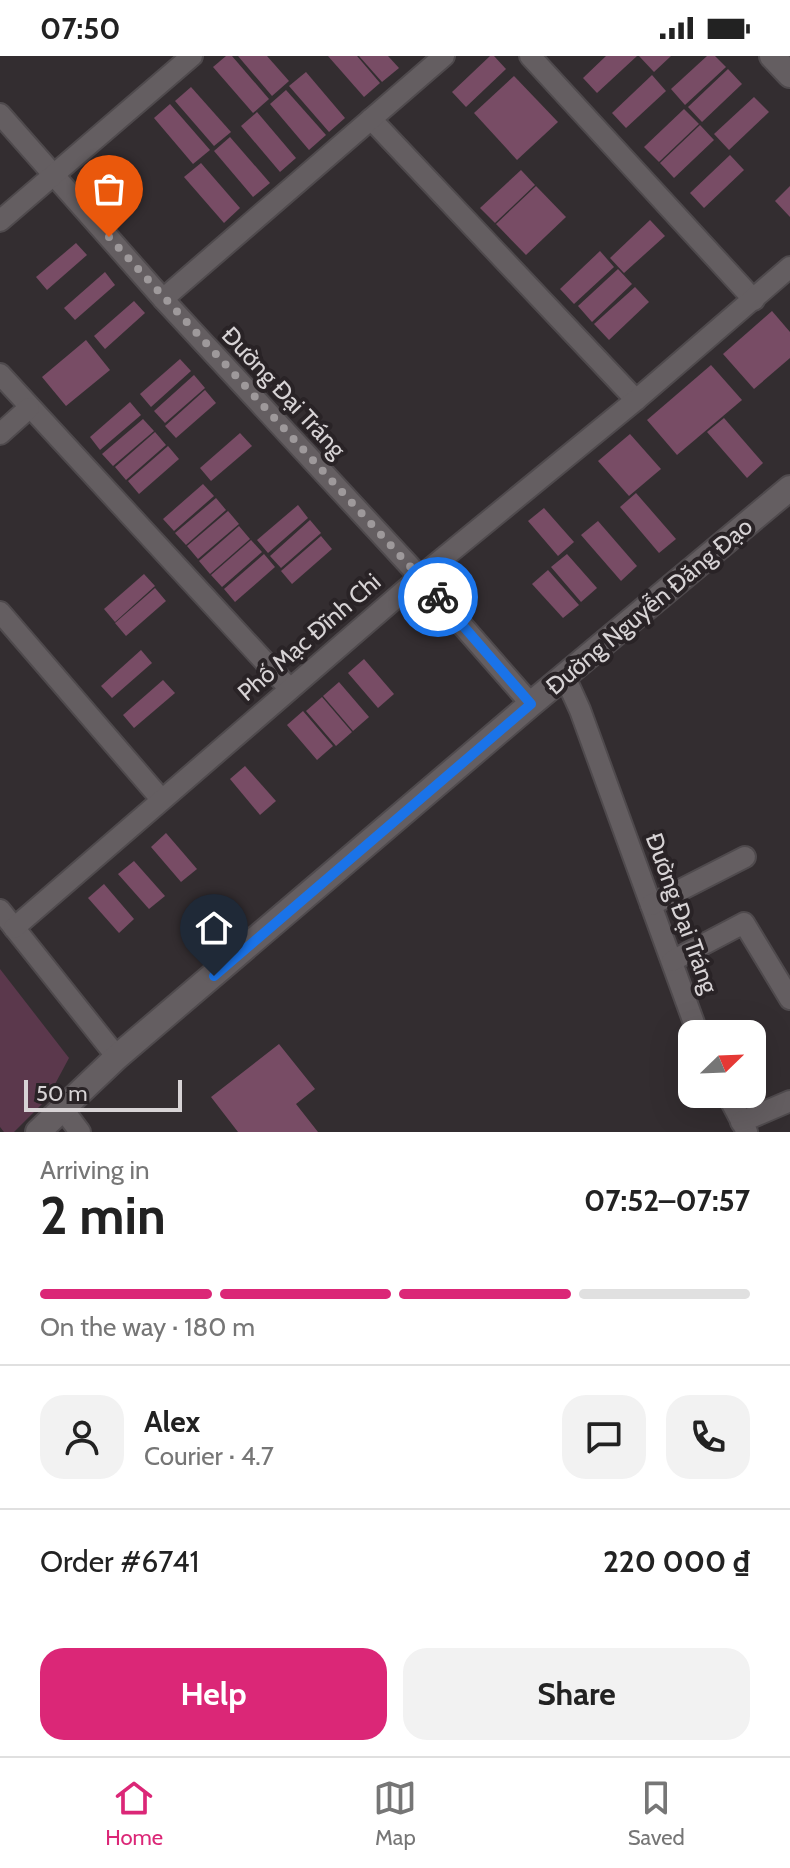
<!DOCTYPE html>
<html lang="en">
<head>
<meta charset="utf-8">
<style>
	:root { --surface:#fff; --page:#f2f2f2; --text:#222; --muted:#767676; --line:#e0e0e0; --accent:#db2777 }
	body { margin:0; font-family:Cabin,sans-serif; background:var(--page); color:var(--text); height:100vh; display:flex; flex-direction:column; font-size:30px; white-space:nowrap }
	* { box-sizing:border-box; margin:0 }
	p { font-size:26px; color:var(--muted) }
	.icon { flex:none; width:44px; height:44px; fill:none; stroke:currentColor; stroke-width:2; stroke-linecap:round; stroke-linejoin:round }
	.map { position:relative; height:1076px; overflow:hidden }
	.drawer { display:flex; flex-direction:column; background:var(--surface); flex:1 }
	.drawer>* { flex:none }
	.needle { width:52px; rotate:67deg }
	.controls { position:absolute; left:678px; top:964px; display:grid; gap:16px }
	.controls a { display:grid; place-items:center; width:88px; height:88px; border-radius:16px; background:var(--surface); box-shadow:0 8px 32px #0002; font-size:40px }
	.scale { position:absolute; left:24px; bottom:20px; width:158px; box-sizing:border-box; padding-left:8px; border:4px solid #d7d3d5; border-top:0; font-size:22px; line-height:28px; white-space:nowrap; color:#d7d3d5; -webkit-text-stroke:6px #292326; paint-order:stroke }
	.pin { position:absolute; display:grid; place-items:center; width:68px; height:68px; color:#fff; margin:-82px -34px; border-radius:50% 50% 50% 0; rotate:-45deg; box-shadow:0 0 8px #0007 }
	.pin .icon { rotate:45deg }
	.courier { position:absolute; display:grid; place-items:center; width:80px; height:80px; margin:-40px; border:6px solid #1a73e8; border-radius:50%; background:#fff; color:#222; box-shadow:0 2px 10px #0007 }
	.summary em { font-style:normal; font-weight:800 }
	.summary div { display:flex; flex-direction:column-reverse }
	.summary { display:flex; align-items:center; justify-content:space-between; height:136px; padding:0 40px }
	h1 { font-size:52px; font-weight:800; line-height:60px }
	.bar { display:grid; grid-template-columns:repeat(4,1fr); gap:12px 8px; align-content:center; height:96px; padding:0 40px }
	.bar i { height:10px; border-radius:6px; background:var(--line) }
	.bar .active { background:var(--accent) }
	.bar p { grid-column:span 4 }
	.line { display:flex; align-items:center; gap:20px; padding:0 40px; border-top:2px solid var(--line) }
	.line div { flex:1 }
	.round { display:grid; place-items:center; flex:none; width:84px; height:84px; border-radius:24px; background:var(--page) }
	.button { display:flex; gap:16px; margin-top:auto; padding:16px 40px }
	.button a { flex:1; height:92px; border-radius:24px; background:var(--accent); color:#fff; font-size:32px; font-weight:800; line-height:92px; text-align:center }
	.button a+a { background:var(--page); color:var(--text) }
	.status { display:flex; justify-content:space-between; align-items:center; height:56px; padding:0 40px; background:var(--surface); direction:ltr }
	.status svg { height:22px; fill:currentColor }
	.menu { display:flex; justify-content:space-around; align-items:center; height:112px; border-top:2px solid var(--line); background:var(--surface); font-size:22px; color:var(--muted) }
	.menu a { display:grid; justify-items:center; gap:4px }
	.menu .active { color:var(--accent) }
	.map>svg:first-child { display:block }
	.green { fill:#5b384c }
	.building { fill:#784c65 }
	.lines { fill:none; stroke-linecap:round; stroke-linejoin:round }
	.street-casing { stroke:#4f4a4d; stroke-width:24 }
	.secondary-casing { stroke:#4f4a4d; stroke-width:28 }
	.street { stroke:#645e61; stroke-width:20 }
	.secondary { stroke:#645e61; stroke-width:24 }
	.done { stroke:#9e999b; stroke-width:8; stroke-dasharray:0 14.4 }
	.route { stroke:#1a73e8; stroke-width:10 }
	.labels { text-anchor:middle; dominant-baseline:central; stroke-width:8; stroke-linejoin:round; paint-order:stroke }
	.street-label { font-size:24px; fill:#d7d3d5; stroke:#292326 }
</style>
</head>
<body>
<div class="status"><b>07:50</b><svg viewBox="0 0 49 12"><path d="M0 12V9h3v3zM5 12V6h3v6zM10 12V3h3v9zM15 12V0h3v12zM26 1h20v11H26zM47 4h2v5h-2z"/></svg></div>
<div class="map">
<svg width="790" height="1076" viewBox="0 0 790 1076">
	<rect width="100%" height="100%" fill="#332d30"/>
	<polygon class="green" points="0,913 69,1002 47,1043 14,1076 4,1076 0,1071"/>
	<g class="building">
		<polygon points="226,0 232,0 269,43 253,57 213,11"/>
		<polygon points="238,0 267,0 289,25 272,40"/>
		<polygon points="328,0 357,0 380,27 364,41"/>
		<polygon points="359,0 388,0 399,12 382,26"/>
		<polygon points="490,0 494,0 506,13 466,51 452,36"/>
		<polygon points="606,0 637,0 597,37 583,22"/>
		<polygon points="639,0 671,0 654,16"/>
		<polygon points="707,0 715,0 726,11 685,49 671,33"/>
		<polygon points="728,13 742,28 702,66 688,51"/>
		<polygon points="306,16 345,62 329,76 289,30"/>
		<polygon points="652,19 666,35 626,72 612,57"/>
		<polygon points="514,20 558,66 517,104 474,57"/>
		<polygon points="191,31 231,76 214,90 175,45"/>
		<polygon points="286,34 326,79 309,94 270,48"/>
		<polygon points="754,41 769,56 729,94 714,78"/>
		<polygon points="170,48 210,94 193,108 154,62"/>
		<polygon points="684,53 699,68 659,106 644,91"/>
		<polygon points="257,56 296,102 280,116 241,70"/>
		<polygon points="700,69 714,84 674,122 660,107"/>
		<polygon points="230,81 270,127 253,141 214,95"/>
		<polygon points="730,99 744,114 704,152 690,137"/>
		<polygon points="201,107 240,152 224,167 184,121"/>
		<polygon points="521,114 535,129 495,167 480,152"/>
		<polygon points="536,130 566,161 526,199 496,168"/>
		<polygon points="790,130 790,161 775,145"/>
		<polygon points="650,164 665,180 624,217 610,202"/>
		<polygon points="76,187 87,199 47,234 36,221"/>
		<polygon points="600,195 614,211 574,248 560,233"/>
		<polygon points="618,213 632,228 592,266 578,250"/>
		<polygon points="105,216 115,229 75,264 64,252"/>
		<polygon points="635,231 649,246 609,284 594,268"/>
		<polygon points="134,245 145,257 105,293 94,280"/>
		<polygon points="772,255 790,276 790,302 754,333 723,298"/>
		<polygon points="86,284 110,314 66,350 42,321"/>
		<polygon points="180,303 191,315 151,351 140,338"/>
		<polygon points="711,309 742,344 677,399 647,364"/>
		<polygon points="194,319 205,332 165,367 154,355"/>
		<polygon points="205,334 216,347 176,382 165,370"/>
		<polygon points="130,346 141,359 100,394 90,381"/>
		<polygon points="724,362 763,407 747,422 707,376"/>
		<polygon points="143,363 154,375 113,410 102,398"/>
		<polygon points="155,376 166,389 126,424 115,411"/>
		<polygon points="240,377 252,390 211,425 200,412"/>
		<polygon points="630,378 661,413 629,440 598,405"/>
		<polygon points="168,390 179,403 139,438 128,425"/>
		<polygon points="203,428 214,440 174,475 163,463"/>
		<polygon points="636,437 676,483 659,497 620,451"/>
		<polygon points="216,442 226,454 186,489 175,477"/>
		<polygon points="298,449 308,462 268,497 257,484"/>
		<polygon points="544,452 574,486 558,500 528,465"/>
		<polygon points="228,455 239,468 198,503 187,490"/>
		<polygon points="310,464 321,477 281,512 270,500"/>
		<polygon points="598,465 637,510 621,525 581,479"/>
		<polygon points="239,470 250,483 210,518 199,505"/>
		<polygon points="321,480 332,493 292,528 281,515"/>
		<polygon points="251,484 262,496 222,531 211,519"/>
		<polygon points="264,498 275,511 235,546 224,533"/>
		<polygon points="567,498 597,532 581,546 551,511"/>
		<polygon points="548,514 579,549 563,562 532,528"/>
		<polygon points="144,518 155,530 115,566 104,553"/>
		<polygon points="155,532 166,545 126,580 115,567"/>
		<polygon points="141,594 152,607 112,642 101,630"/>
		<polygon points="364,603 394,638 378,652 348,617"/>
		<polygon points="163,624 175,637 134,672 123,659"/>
		<polygon points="339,626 369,661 353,675 323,640"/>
		<polygon points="322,641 352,676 336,690 306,655"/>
		<polygon points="303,655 333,690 317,704 287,669"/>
		<polygon points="245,710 276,745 260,759 230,723"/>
		<polygon points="166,777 197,813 181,826 151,791"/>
		<polygon points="134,805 165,840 149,853 118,818"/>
		<polygon points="104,828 134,863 119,877 88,842"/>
		<polygon points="279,988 315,1033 296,1048 318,1076 238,1076 211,1041"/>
	</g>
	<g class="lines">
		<g class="street-casing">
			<g id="street">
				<polyline points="530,0 754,244"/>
				<polyline points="0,58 163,243 420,521 531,648"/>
				<polyline points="371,63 636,344"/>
				<polyline points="0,165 192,0"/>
				<polyline points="163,243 444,0"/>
				<polyline points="0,318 289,632"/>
				<polyline points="0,378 29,352"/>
				<polyline points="0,556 161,743"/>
				<polyline points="565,621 580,654 698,978"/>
				<polyline points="651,849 745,801"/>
				<polyline points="0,854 117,1001"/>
				<polyline points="14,872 420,521 636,344 790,211"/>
				<polyline points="672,905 744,867 790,943"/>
				<polyline points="727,1038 747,1076"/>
				<polyline points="62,1052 80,1076"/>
				<polyline points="741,1066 790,1045"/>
			</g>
		</g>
		<g class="secondary-casing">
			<g id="secondary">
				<polyline points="772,0 790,19"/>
				<polyline points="38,1076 117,1001 531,648 790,432"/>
			</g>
		</g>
		<use href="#street" class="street"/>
		<use href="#secondary" class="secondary"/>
	</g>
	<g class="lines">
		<polyline class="done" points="109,181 438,541"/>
		<polyline class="route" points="214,920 531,648 438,541"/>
	</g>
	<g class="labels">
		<g class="street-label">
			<text transform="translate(284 336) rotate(47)">Đường Đại Tráng</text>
			<text transform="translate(649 550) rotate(-40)">Đường Nguyễn Đăng Đạo</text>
			<text transform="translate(309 581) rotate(-41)">Phố Mạc Đĩnh Chi</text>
			<text transform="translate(682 857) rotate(70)">Đường Đại Tráng</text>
		</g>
	</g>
</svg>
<div class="controls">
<a><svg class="needle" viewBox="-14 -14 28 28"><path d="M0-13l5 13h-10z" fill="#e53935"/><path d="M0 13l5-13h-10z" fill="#767676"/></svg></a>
</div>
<div class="scale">50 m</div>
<div class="pin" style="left:109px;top:181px;background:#ea580c"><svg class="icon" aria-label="bag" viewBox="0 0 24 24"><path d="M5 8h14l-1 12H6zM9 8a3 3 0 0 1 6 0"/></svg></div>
<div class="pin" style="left:214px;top:920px;background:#1f2937"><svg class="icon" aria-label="home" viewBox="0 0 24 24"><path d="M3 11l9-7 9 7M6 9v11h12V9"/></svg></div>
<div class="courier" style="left:438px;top:541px"><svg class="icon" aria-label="bike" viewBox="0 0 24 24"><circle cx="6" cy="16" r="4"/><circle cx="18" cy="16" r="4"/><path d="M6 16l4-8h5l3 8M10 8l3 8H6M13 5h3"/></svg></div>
</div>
<section class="drawer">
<div class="summary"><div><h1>2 min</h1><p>Arriving in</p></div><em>07:52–07:57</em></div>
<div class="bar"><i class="active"></i><i class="active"></i><i class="active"></i><i></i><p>On the way · 180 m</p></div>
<div class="line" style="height:144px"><a class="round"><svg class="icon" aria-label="person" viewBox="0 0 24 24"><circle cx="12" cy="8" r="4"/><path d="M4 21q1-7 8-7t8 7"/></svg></a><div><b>Alex</b><p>Courier · 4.7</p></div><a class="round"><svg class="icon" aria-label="chat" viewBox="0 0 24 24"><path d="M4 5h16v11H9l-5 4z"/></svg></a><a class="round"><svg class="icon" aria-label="phone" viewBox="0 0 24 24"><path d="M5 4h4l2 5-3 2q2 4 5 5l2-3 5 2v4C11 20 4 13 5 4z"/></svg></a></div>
<div class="line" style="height:104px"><div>Order #6741</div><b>220 000 ₫</b></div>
<div class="button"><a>Help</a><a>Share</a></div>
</section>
<nav class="menu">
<a class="active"><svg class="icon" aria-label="home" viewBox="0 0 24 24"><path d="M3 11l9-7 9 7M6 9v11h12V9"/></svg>Home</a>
<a><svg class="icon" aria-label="map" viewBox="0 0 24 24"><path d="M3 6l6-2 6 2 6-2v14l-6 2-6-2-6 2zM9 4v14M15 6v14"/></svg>Map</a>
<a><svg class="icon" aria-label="saved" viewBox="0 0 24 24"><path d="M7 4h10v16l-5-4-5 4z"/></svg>Saved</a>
</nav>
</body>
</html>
